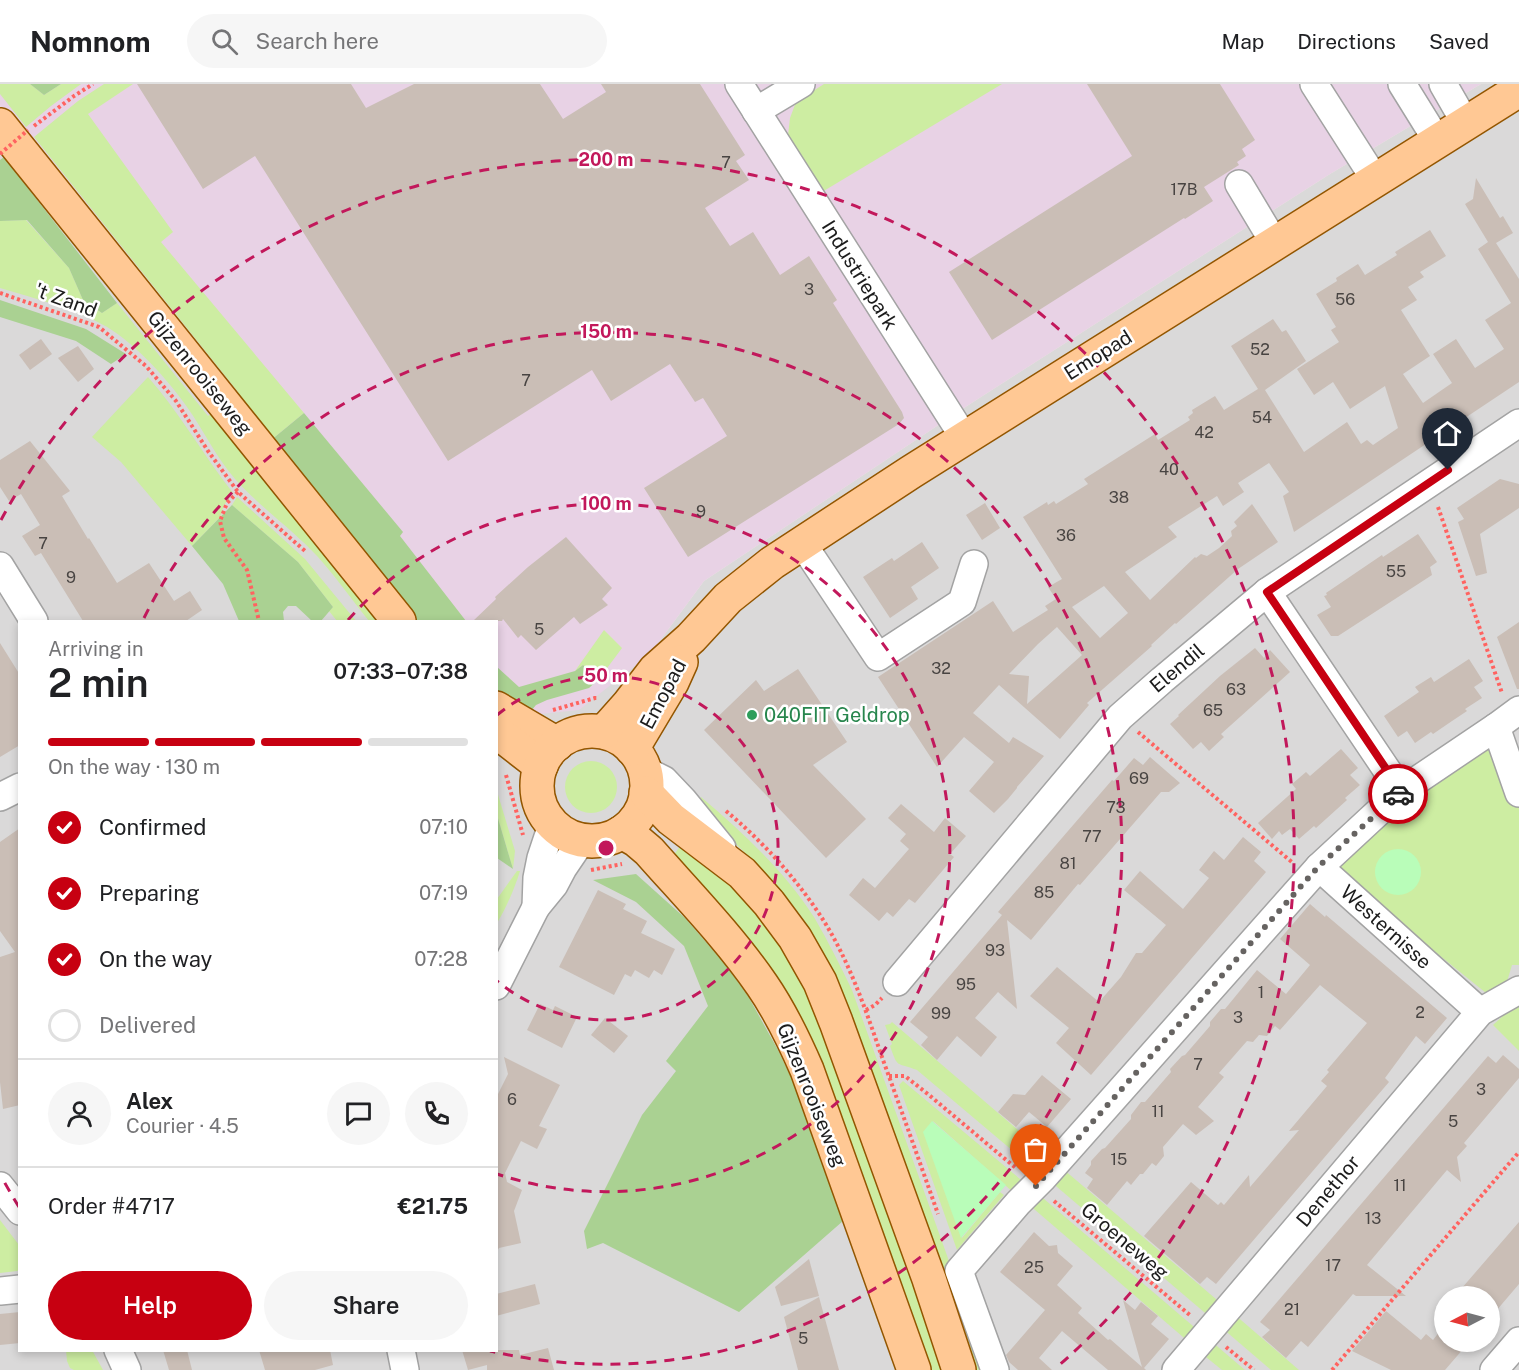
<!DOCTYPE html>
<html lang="en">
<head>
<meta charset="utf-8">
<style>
	:root { --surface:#fff; --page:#f6f6f6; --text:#202124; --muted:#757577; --line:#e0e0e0; --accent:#c70011 }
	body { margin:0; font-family:"Public Sans",sans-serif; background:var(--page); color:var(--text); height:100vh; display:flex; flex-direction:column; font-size:22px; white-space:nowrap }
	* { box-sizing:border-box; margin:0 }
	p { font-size:20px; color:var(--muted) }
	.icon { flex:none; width:33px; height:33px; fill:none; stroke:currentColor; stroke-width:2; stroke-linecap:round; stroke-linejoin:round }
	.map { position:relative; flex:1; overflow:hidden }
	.details { position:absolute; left:18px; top:536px; width:480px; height:732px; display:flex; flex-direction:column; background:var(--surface); border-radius:0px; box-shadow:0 3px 9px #0003 }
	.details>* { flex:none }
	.needle { width:39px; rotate:264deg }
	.controls { position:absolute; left:1434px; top:1202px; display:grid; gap:12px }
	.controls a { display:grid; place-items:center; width:66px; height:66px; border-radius:50%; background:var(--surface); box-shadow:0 3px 9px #0003; font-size:30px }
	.pin { position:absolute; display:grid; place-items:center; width:51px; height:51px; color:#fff; margin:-62px -26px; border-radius:50% 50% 50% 0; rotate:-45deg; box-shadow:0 0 6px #0007 }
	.pin .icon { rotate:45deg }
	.courier { position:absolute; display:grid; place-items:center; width:60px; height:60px; margin:-30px; border:4px solid #c70011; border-radius:50%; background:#fff; color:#222; box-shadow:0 2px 8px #0007 }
	.headline em { font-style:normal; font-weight:600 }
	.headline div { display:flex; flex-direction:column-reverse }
	.headline { display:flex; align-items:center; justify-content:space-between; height:102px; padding:0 30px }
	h1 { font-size:39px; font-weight:600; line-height:45px }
	.bar { display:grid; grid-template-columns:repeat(4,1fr); gap:9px 6px; align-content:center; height:72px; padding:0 30px }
	.bar i { height:8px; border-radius:4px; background:var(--line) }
	.bar .active { background:var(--accent) }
	.bar p { grid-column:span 4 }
	.line { display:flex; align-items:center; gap:15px; padding:0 30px; border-top:2px solid var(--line) }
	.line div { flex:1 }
	.round { display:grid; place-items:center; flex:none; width:63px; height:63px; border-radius:32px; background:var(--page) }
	ol { padding:0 30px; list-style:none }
	li { display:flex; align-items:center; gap:18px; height:66px }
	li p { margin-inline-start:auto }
	li .icon { padding:6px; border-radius:50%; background:var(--accent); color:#fff; stroke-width:4 }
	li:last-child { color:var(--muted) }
	li i { width:33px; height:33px; border:3px solid var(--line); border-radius:50% }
	.action { display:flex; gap:12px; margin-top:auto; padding:12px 30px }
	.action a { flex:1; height:69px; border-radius:36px; background:var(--accent); color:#fff; font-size:24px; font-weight:600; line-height:69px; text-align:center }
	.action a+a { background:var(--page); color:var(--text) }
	header { display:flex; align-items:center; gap:36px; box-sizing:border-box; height:84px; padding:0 30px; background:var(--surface); border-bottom:2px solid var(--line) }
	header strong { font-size:28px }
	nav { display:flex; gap:33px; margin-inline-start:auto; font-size:21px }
	.search { width:420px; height:54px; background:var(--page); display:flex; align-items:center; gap:15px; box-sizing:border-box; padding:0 21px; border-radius:33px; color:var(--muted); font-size:22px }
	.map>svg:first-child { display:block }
	.residential { fill:#dad9d9; fill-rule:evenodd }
	.industrial { fill:#e8d2e5 }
	.grass { fill:#cdeda2 }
	.forest { fill:#aad192 }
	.park { fill:#b9fdb9 }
	.building { fill:#cabeb6; fill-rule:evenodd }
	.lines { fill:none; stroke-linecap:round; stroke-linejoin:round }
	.minor-casing { stroke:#a3a3a3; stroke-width:30 }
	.major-casing { stroke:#935600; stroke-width:36 }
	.path { stroke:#ff6360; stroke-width:4; stroke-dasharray:3 3; stroke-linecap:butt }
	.minor { stroke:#fff; stroke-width:27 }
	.major { stroke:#ffc894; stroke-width:33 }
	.path-bridge { stroke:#ff6360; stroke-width:4; stroke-dasharray:3 3; stroke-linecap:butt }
	.done { stroke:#666361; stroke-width:6; stroke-dasharray:0 10.8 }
	.route { stroke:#c70011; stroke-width:8 }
	.ring { fill:none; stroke:#c2185b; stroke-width:3; stroke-dasharray:10 8 }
	.leisure-dot { fill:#2e9e5b; stroke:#fff; stroke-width:2 }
	.labels { text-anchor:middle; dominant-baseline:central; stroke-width:5; stroke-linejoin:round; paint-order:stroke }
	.number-label { font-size:16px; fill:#484442 }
	.street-label { font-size:20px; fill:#1c1c1c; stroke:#fff }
	.leisure-label { font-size:20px; fill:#27864d; stroke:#fff; text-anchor:start }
	.centre { fill:#c2185b; stroke:#fff; stroke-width:3 }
	.ring-label { font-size:18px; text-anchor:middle; font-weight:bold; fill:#c2185b; stroke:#fff; stroke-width:5; stroke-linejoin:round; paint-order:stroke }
</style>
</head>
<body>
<header>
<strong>Nomnom</strong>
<div class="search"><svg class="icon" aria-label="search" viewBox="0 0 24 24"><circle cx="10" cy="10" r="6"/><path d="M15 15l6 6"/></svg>Search here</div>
<nav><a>Map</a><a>Directions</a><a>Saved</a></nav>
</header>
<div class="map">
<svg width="1519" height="1286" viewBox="0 0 1519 1286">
	<rect width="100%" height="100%" fill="#eee8e0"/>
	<path class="residential" d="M1481,0H1519V1286H0V22L151,214L409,537H20V1266H496L497,617L650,570L704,497L970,320L1330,90ZM1444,1212H1490V1257H1444Z"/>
	<polygon class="industrial" points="0,0 1481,0 1330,90 970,320 704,497 650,570 579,626 541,630 497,617 496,537 409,537 151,214 0,22"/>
	<g class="grass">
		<polygon points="0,0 30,0 44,11 61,0 81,0 51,22 26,43 0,10"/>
		<polygon points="104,0 133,0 88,30 173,148 161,158 304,329 270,357 234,312 238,308 34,53 78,17"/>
		<polygon points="824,0 1002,0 817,111 787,60 790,34 796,18"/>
		<path d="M26,136L69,184L83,216L102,229L117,219L208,332L214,328L381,537H369C352,516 336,493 318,473C292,445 260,423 235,395C216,373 204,347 187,323C168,296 136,260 107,243C74,224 36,215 0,204V137Z"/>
		<path d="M148,293C180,329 203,371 233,409L224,421L220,433L192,462L121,378L92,353Z"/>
		<polygon points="237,413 305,475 356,537 337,537 329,527 333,523 298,478 232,421"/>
		<polygon points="604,546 622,564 599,595 583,581 575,587"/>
		<polygon points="1495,659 1519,725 1519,881 1512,881 1506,901 1491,913 1330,783 1345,769 1434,697"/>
		<circle cx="591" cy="703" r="26"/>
		<polygon points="496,704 515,767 513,785 497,731"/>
		<path d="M701,713C742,748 784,786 814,833C828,857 840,881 852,906L988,1286H964L831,884C820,863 810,842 795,824C766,786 729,754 695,721Z"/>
		<polygon points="685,755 718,780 798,871 952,1286 921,1286 817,991 669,778"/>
		<path d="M517,787H520C514,806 507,822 497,839V815Z"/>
		<polygon points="1516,920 1519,920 1519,967 1493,941"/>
		<path d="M892,938L1052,1075L1039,1089L917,986C896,978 898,985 890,962L892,960L885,941L890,940Z"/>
		<polygon points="903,997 1026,1100 1015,1110 933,1037 962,1154 1000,1108 1004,1111 957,1166 899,1001"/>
		<polygon points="1063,1085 1223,1221 1211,1234 1050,1097"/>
		<polygon points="1037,1109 1200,1248 1190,1259 1027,1119"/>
		<polygon points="0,1136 19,1161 19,1186 17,1187 0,1189"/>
		<polygon points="1234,1230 1299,1286 1271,1286 1222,1244"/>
		<polygon points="1211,1257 1245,1286 1222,1286 1201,1269"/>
		<polygon points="66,1266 92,1266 103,1286 74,1286 70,1284 67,1277"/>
	</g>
	<g class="forest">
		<polygon points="30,0 61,0 44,11"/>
		<polygon points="4,73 117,219 102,229 83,216 69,184 27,136 0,137 0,76"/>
		<polygon points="0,216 86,245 126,270 111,280 76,257 0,233"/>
		<polygon points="304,329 403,448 400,452 466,537 414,537 270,357"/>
		<polygon points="232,421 298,478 333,523 321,537 312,537 296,522 288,522 283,528 284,537 239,537 223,500 192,462"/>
		<polygon points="583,581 599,595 589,604 547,616 536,621 527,632 497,614 497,583 519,603 575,587"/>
		<polygon points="496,731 497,731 513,785 497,774"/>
		<polygon points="636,790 685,834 725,880 748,912 778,966 797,1006 843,1137 739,1228 603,1159 587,1165 584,1147 642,1031 676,987 666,977 708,922 684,862 636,818 593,796"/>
	</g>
	<g class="park">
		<circle cx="1398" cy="788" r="23"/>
		<polygon points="932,1037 1006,1101 961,1154 923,1048"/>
	</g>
	<g class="building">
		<polygon points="137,0 351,0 366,24 414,0 540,0 563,35 606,8 601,0 700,0 745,71 736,77 749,96 705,124 730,162 753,148 780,191 809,172 837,216 833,219 902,328 904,334 899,340 688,473 644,404 727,352 703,314 695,318 670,280 611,317 592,286 448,377 255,72 203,105"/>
		<polygon points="1087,0 1220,0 1255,56 1242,65 1246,72 1237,78 1239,81 1204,103 1213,117 1185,135 1184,134 992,256 949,188 1132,72"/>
		<path d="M1476,94L1500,134L1503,132L1513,149L1496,159L1519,195V298L1294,448L1283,412L1289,408L1269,379L1238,399L1244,408L1223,422L1217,412L1168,443L1177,453L1125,488L1150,516L1195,473L1196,474L1201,470L1207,472L1219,464L1232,452L1231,447L1237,442L1234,438L1252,420L1278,458L1238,485L1176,540L1175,539L1151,561L1152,562L1087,619L1089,621L1060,655L999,601L973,629L1009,659L1013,653L1044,672L1017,703V704L1008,715L994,729L969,707L994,678L964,653L937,683L878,593L993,517L1013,548L1048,526L1045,522L1056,515L1048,503L1062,495L1023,433L1047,418L1048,421L1054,417L1056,420L1088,400L1084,395L1155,350L1158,356L1190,336L1188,333L1193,329L1192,326L1215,312L1224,326L1258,305L1231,262L1273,235L1282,248L1286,246L1306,277L1265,306L1304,368L1347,338L1361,360L1367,356L1373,361L1398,344L1385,302L1350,325L1333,298L1314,311L1297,285L1339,258L1331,246L1336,243L1316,210L1337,197L1336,194L1358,180L1365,191L1397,171L1395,168L1430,146L1446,172L1420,188L1424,193L1408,203L1417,216L1401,226L1430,272L1403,290L1423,319L1452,299L1433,270L1456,255L1475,284L1504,265L1485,236L1511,219L1478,165L1488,158L1465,120L1473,115ZM1104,502L1128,529L1100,554L1072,523ZM1057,543L1082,571L1027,620L1029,592L1009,590L1038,560Z"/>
		<polygon points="41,255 52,270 30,286 19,271"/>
		<polygon points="78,262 94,285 78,298 58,274"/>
		<polygon points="30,357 70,407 62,412 88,455 89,454 117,499 149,479 174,517 190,507 202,526 186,537 83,537 41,469 35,472 22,452 40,441 21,410 9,417 0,403 0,376"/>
		<polygon points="1500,395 1519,400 1519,424 1480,450 1487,489 1476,492 1458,438 1464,435 1457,424"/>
		<polygon points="985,419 1000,444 982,456 966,431"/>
		<polygon points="1418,450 1437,478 1430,483 1432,491 1338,552 1331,552 1317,531 1331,523 1324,512 1327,511 1326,509 1382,471 1383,473"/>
		<polygon points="566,453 612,504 602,515 608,521 580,540 574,533 536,566 521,551 518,554 503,535 502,537 473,537 496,515 495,513 528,483"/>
		<polygon points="922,458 939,484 911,503 918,515 890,534 863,493 892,474 894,477"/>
		<polygon points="1519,538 1519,605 1517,605 1497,553"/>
		<polygon points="0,559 20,591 20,661 0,673"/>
		<polygon points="1255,564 1264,574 1270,566 1290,588 1221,650 1224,653 1209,667 1201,658 1193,665 1170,640 1179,632 1178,631 1220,592"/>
		<polygon points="1469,575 1483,597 1474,603 1482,614 1465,625 1467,627 1452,637 1433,650 1431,648 1415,659 1407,647 1398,653 1384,632 1419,608 1415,603 1431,593 1434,598"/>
		<polygon points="798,585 847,658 813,681 866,735 826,774 704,646 756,596 764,607"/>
		<polygon points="1341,665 1358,684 1350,691 1360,701 1345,714 1347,716 1316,744 1314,742 1299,755 1290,745 1282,751 1279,747 1272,755 1258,739 1296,705 1292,700 1306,688 1310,692"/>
		<polygon points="1150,673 1180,699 1169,708 1161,708 1080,801 1078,800 1031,856 1007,836 1017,925 998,908 975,934 997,953 981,973 957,952 937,976 921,961 928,953 910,938 1002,831 998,828 1112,696 1114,697 1134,674 1143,681"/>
		<polygon points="901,720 934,748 945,734 966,752 950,770 954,773 915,819 909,815 893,833 887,828 879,837 849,811 863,794 875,804 909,765 900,757 906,750 888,734"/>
		<polygon points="20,744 20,1021 3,1025 0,998 0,873 15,868 0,847 0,758"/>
		<polygon points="1243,753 1261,768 1254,777 1266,788 1091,991 1056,959 1069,944 1030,912 1057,883 1099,918 1121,893 1136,869 1142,869 1166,841 1124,806 1140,787 1183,825 1209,794 1199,786 1214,767 1224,776"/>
		<polygon points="598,806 626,820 623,825 647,837 641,849 675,865 662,891 654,886 649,894 635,886 631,893 625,890 614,911 559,883"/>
		<polygon points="1310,820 1325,833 1326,831 1447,934 1425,960 1416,952 1385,994 1389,998 1216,1200 1207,1193 1200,1200 1144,1152 1191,1098 1218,1121 1221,1118 1224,1121 1249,1091 1250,1103 1299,1046 1289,1047 1327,1002 1321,997 1329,988 1327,986 1367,939 1320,901 1280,946 1275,942 1267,952 1259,951 1253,958 1247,957 1219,989 1224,993 1198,1023 1214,1037 1196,1051 1183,1040 1163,1063 1164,1072 1156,1082 1152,1079 1143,1090 1140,1090 1131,1101 1127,1097 1107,1121 1087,1104 1093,1095 1085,1089 1091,1081 1091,1077 1102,1065 1105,1064 1131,1035 1131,1031 1141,1018 1145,1018 1171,988 1170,985 1182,972 1185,971 1210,942 1210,938 1221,925 1225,925 1257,886 1286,910 1310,881 1280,855"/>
		<polygon points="540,920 553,926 555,922 577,933 562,964 527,946"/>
		<polygon points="605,934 628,952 614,969 591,951"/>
		<polygon points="1503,971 1519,985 1519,994 1464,1059 1467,1062 1457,1073 1461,1098 1447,1086 1367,1181 1406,1212 1356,1212 1353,1210 1308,1263 1301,1257 1286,1274 1262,1253 1270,1246 1260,1238 1488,972 1496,979"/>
		<polygon points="504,973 560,1001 539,1042 547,1045 537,1065 521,1057 505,1089 507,1098 522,1106 514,1127 521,1159 499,1164 497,1167 496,1014 508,990"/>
		<polygon points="1042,991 1071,1015 1047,1043 1029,1028 1016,1043 998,1028 1013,1010 1025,1011"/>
		<polygon points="1519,1138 1519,1200 1490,1234 1490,1212 1455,1212"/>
		<polygon points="1034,1148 1049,1162 1057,1161 1058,1169 1073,1182 1057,1201 1082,1224 1078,1229 1108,1256 1110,1255 1142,1283 1123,1216 1135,1226 1141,1218 1158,1232 1151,1240 1169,1255 1144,1284 1146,1286 1108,1286 1062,1247 1039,1274 1052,1286 1018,1286 1009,1278 1006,1271 1045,1226 1000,1188"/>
		<polygon points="809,1175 819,1212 781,1222 775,1203"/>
		<polygon points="535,1200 540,1220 496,1232 496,1210"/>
		<polygon points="819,1213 839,1286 798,1286 784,1233"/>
		<polygon points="1386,1227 1421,1256 1426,1250 1433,1256 1444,1242 1444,1257 1470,1257 1445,1286 1391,1286 1352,1267"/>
		<polygon points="20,1228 20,1259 0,1261 0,1230"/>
		<polygon points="548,1264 554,1286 487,1286 487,1281 468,1286 462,1266 519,1266 520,1271"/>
		<polygon points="163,1266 187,1266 192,1286 169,1286"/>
		<polygon points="259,1266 330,1266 333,1281 315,1286 265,1286"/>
	</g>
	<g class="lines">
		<g class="minor-casing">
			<g id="minor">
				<polyline points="739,0 965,355"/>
				<polyline points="1314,0 1376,97"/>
				<polyline points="1402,0 1438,58"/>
				<polyline points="1443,0 1466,40"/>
				<polyline points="756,27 801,0"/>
				<polyline points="1239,100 1275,160"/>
				<polyline points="802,459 878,573 962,518 974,480"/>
				<polyline points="0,482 34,537"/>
				<polyline points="1267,508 1401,707"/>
				<polyline points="1496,643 1519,626"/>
				<polyline points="644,686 664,696 683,716 722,764"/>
				<polyline points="0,713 20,703"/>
				<polyline points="536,823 537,794 541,774 552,741"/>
				<polyline points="897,898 1120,633 1162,596 1267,508 1519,339"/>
				<polyline points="496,902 536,823 554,801 563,784 582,756"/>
				<polyline points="1480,928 1319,783 1401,707 1496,643 1519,709"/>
				<polyline points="0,1102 20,1127"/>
				<polyline points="0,1207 20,1205"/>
				<polyline points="118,1266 127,1286"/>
				<polyline points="401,1266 405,1286"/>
				<polyline points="995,1286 959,1187 1018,1119 1042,1095 1319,783"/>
				<polyline points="1176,1286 1480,928 1519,906"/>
				<polyline points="1494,1286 1519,1257"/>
			</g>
		</g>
		<g class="major-casing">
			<g id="major">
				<polyline points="0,41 399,537"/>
				<polyline points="496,624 557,660"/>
				<polyline points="496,647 541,682"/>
				<circle cx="592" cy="702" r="55"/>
				<polyline points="604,648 628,621 655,586 691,554 728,514 772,479 911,388 1519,6"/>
				<polyline points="632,665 672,598 681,578"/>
				<polyline points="646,709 671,735 742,789 769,819 795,854 820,898 836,938 929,1195 959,1286"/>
				<path d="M622,748L636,756L649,767C687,810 729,853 762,901C780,927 794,956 807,986L914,1286"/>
			</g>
		</g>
		<g class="path">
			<polyline points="34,42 74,12 93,0"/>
			<polyline points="0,209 99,243 146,282 176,317 208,367 238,408 305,467"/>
			<polyline points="238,408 227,419 220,437 224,454 247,486 259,537"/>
			<polyline points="1438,423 1502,609"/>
			<polyline points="553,626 595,614 598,614"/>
			<polyline points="1138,648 1293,779"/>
			<polyline points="506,691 523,751"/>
			<path d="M726,727C762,757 794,792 820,831C849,875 866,927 883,976C902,1028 920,1079 938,1130"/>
			<polyline points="591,786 622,780"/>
			<polyline points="866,926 875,921 882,914"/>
			<polyline points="889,992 905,992 929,1011 1017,1085"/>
			<polyline points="1054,1117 1191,1232"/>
			<polyline points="1226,1263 1254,1286"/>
			<polyline points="1332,1286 1519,1068"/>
		</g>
		<use href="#minor" class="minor"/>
		<use href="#major" class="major"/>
		<polyline class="path-bridge" points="0,70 28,46"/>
	</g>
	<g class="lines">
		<polyline class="done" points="1036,1102 1318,783 1398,710"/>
		<polyline class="route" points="1398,710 1401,707 1267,508 1448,386"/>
	</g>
	<g class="ring">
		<path d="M497 631A172 172 0 1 1 497 897"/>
		<path d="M348 536A344 344 0 1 1 497 1090"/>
		<path d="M144 534A516 516 0 1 1 490 1267"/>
		<path d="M19 1123A688 688 0 0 1 1 1092M1 436A688 688 0 1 1 1057 1283"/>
	</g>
	<circle class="leisure-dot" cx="752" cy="631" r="6"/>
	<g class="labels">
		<g class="number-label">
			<text x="726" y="78">7</text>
			<text x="1184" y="105">17B</text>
			<text x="809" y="205">3</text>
			<text x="1345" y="215">56</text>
			<text x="1260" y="265">52</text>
			<text x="526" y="296">7</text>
			<text x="1262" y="333">54</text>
			<text x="1204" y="348">42</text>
			<text x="1169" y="385">40</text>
			<text x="1119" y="413">38</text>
			<text x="701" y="427">9</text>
			<text x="1066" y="451">36</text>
			<text x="43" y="459">7</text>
			<text x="1396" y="487">55</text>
			<text x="71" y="493">9</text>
			<text x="539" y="545">5</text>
			<text x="941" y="584">32</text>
			<text x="1236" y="605">63</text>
			<text x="1213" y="626">65</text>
			<text x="1139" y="694">69</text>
			<text x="1116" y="723">73</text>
			<text x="1092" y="752">77</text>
			<text x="1068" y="779">81</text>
			<text x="1044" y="808">85</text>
			<text x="995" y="866">93</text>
			<text x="966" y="900">95</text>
			<text x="1261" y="908">1</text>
			<text x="1420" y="928">2</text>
			<text x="941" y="929">99</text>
			<text x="1238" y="933">3</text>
			<text x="1198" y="980">7</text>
			<text x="1481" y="1005">3</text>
			<text x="512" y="1015">6</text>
			<text x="1158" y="1027">11</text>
			<text x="1453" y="1037">5</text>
			<text x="1119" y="1075">15</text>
			<text x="1400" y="1101">11</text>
			<text x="1373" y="1134">13</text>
			<text x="1333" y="1181">17</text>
			<text x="1034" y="1183">25</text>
			<text x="1292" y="1225">21</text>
			<text x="803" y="1254">5</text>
		</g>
		<g class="street-label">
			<text transform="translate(860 191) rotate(58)">Industriepark</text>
			<text transform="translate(66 216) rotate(20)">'t Zand</text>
			<text transform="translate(1098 271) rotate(-32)">Emopad</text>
			<text transform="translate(200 289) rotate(51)">Gijzenrooiseweg</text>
			<text transform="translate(1177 584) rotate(-40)">Elendil</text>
			<text transform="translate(663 610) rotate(-62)">Emopad</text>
			<text transform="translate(1386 843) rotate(42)">Westernisse</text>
			<text transform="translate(812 1011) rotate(68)">Gijzenrooiseweg</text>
			<text transform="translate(1328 1107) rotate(-50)">Denethor</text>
			<text transform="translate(1125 1157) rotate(40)">Groeneweg</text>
		</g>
		<g class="leisure-label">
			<text x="764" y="631">040FIT Geldrop</text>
		</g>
	</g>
	<circle cx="606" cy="764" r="9" class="centre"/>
	<g class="ring-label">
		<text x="606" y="82">200 m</text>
		<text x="606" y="254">150 m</text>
		<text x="606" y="426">100 m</text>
		<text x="606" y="598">50 m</text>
	</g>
</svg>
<div class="controls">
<a><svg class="needle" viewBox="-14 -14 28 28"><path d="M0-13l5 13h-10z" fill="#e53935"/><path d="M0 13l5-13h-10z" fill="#757577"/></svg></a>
</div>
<div class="pin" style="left:1036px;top:1102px;background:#ea580c"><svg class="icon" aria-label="bag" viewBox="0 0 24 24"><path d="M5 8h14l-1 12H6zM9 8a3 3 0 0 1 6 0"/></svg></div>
<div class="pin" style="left:1448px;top:386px;background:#1f2937"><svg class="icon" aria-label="home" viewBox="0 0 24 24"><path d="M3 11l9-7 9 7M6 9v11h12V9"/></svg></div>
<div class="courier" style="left:1398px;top:710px"><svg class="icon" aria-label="car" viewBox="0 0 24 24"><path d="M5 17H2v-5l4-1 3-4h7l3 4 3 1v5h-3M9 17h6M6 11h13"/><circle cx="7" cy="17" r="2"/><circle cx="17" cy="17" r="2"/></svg></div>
<section class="details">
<div class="headline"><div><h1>2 min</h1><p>Arriving in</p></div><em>07:33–07:38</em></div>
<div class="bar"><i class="active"></i><i class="active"></i><i class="active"></i><i></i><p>On the way · 130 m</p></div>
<ol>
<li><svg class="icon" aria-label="check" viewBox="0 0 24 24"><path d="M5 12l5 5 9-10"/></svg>Confirmed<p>07:10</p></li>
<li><svg class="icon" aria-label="check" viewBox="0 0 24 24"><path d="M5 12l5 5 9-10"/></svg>Preparing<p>07:19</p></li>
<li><svg class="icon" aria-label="check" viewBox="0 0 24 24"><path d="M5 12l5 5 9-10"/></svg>On the way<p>07:28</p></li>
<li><i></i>Delivered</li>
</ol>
<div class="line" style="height:108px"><a class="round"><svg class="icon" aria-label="person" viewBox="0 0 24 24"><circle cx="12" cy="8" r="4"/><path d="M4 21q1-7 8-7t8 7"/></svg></a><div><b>Alex</b><p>Courier · 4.5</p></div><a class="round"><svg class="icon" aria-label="chat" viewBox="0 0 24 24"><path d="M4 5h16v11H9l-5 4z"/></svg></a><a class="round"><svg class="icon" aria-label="phone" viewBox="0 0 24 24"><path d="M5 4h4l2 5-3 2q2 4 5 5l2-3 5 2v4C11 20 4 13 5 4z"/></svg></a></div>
<div class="line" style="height:78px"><div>Order #4717</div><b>€21.75</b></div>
<div class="action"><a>Help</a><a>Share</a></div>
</section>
</div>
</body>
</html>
